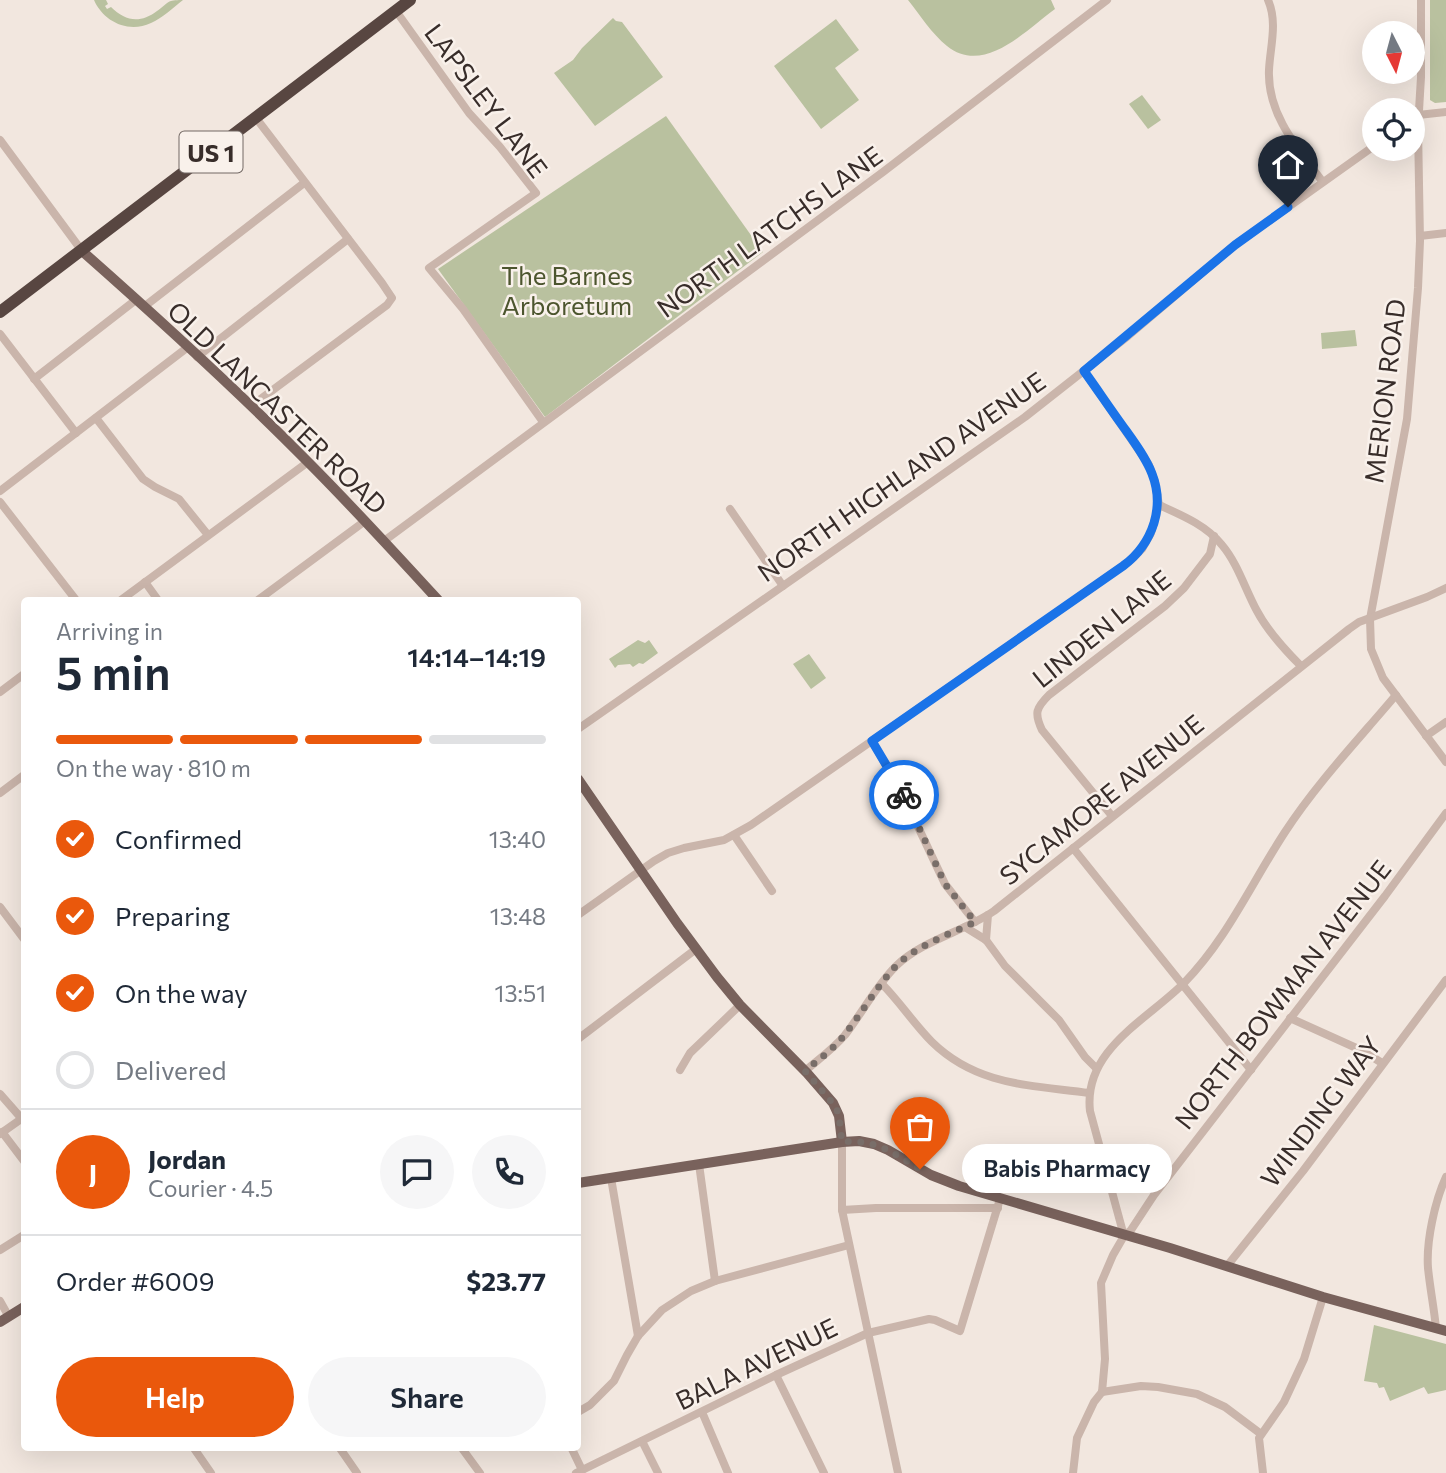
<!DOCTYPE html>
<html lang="en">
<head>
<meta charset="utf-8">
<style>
	:root { --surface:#fff; --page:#f6f6f7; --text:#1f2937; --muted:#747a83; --line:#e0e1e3; --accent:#ea580c }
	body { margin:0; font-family:Commissioner,sans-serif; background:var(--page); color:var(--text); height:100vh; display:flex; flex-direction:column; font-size:26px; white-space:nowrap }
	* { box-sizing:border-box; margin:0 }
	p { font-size:23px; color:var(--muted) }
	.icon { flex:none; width:38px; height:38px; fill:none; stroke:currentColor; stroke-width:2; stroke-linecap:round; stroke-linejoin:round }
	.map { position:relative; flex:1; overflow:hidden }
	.drawer { position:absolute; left:21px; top:597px; width:560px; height:854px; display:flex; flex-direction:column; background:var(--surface); border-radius:7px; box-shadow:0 7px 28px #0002 }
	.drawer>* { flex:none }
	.needle { width:46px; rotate:174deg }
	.controls { position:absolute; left:1362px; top:21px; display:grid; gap:14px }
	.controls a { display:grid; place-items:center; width:63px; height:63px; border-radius:50%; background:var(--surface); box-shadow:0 7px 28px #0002; font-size:35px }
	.pin { position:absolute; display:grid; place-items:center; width:60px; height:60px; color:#fff; margin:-72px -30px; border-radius:50% 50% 50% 0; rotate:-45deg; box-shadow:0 0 7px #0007 }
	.pin .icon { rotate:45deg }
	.courier { position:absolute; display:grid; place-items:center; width:70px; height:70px; margin:-35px; border:5px solid #1a73e8; border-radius:50%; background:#fff; color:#222; box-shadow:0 2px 9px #0007 }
	.bubble { position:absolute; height:49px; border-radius:24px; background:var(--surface); box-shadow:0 7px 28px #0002; font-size:23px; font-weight:600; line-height:49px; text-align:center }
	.overview em { font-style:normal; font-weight:600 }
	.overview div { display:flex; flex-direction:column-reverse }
	.overview { display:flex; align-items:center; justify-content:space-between; height:119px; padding:0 35px }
	h1 { font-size:46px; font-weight:600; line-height:52px }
	.bar { display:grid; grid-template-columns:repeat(4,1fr); gap:10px 7px; align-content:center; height:84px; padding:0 35px }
	.bar i { height:9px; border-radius:5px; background:var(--line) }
	.bar .selected { background:var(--accent) }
	.bar p { grid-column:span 4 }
	.line { display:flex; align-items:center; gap:18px; padding:0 35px; border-top:2px solid var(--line) }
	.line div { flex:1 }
	.round { display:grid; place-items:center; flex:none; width:74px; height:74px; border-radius:37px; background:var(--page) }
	ol { padding:0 35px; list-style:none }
	li { display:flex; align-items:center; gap:21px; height:77px }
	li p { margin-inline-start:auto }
	li .icon { padding:7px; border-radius:50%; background:var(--accent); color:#fff; stroke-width:4 }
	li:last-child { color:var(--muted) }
	li i { width:38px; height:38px; border:4px solid var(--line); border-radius:50% }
	.button { display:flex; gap:14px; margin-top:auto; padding:14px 35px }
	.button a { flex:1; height:80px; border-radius:42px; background:var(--accent); color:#fff; font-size:28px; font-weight:600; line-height:80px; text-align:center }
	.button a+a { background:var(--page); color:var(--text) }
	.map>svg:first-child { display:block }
	.green { fill:#b9c19f }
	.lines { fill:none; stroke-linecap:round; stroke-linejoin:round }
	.minor { stroke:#cab5ab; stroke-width:8 }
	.major { stroke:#79625c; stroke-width:10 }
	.highway { stroke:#584641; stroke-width:12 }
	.done { stroke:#796e69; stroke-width:7; stroke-dasharray:0 12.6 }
	.route { stroke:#1a73e8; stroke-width:9 }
	.labels { text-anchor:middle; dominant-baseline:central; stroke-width:5; stroke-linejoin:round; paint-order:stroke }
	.shield { fill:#f9f1eb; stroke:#726864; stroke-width:2 }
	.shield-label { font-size:24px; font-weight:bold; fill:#382d2a }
	.street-label { font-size:26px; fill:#382d2a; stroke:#f9f1eb }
	.park-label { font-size:26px; fill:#4c552e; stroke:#f9f1eb }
</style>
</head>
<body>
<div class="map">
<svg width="1446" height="1473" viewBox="0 0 1446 1473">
	<rect width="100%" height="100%" fill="#f2e7df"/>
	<g class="green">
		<path d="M94,0H106L108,4L105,6L107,9L111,7C125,21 140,24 157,11C162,8 167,2 171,1C173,0 181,0 183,0C173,8 162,18 151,23C128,34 103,21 94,0Z"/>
		<path d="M908,0H1051L1055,9C1026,30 984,76 947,46C932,34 920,15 908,0Z"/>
		<polygon points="1430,0 1446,0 1446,102 1435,103 1430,100"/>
		<polygon points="613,18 616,21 622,22 663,77 595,126 554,73 573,60 582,48"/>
		<polygon points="836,19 859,50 835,68 859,100 821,129 774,66"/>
		<polygon points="1142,95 1161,120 1148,129 1129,104"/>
		<polygon points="666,116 763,252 545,417 438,269"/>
		<polygon points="1355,330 1357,346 1322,349 1321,333"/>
		<polygon points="638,640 645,643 649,640 658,653 643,664 639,663 633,667 630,664 618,665 615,668 609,659"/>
		<polygon points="809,654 826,678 811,689 793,664"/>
		<polygon points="1374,1325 1446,1344 1446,1390 1428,1394 1424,1387 1390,1401 1384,1387 1379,1388 1377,1383 1364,1381"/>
	</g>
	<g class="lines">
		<g class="minor">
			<path d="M1268,0C1278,23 1270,47 1269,70C1267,114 1298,149 1322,181"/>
			<polyline points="1421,0 1421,77 1418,127 1420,241 1418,288 1407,419 1370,619 1371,649 1383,678 1446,762"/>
			<polyline points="396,11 469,113 500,147 536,193 429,268 463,309 543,422"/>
			<polyline points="1412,119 1418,115 1446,112"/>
			<polyline points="0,140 82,251"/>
			<polyline points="1420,236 1446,233"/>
			<polyline points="145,306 304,183"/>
			<polyline points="0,334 76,433"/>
			<polyline points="197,357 348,239"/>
			<polyline points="34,379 137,299"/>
			<polyline points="252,407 258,401 387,305 392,298 382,283 256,118"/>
			<polyline points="96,418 143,479 155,487 179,499 208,535"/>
			<polyline points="0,491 188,347"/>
			<polyline points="0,502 76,600"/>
			<path d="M1159,505C1181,515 1206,525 1222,545C1238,564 1245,589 1257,611C1268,632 1285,650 1301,666"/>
			<polyline points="730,509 783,586"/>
			<polyline points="384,541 883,172 1107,0"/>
			<polyline points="145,582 158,600"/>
			<polyline points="121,600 308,462"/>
			<polyline points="258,600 365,521"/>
			<polyline points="0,692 24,674"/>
			<polyline points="578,729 1025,417 1128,336 1235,245 1374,146"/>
			<polyline points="1426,736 1446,722"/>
			<polyline points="872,741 903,795 945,884 975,922"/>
			<polyline points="0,793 24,775"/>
			<path d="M1112,816L1042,730C1034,713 1036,708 1049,695L1165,606L1184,588L1210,554L1214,536"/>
			<polyline points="734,835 772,891"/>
			<polyline points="1073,848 1251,1070"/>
			<polyline points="0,907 24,939"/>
			<polyline points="578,915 654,861 668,853 684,848 724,840 751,825 1090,589 1131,560 1142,549 1151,533 1159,505 1155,482 1149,465 1084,371"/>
			<polyline points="965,927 986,940 1005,966 1059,1020 1085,1057 1096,1068"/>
			<polyline points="986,940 988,915"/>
			<path d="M882,984C900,1002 914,1024 932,1042C977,1086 1031,1085 1089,1093"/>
			<polyline points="1290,1018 1363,1051 1382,1063"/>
			<polyline points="578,1039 696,949"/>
			<polyline points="680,1070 690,1053 740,1005"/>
			<path d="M805,1071C819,1059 833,1049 845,1035C862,1013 876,986 896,966C923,940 963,932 994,911L1349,629L1359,622L1427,597L1446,588"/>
			<polyline points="0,1094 22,1119"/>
			<polyline points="2,1132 24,1161"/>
			<polyline points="0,1134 24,1117"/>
			<polyline points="842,1142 842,1210 898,1473"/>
			<polyline points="699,1164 715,1281"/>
			<polyline points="611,1178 638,1336"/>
			<polyline points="842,1210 876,1208 998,1208"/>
			<path d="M1124,1236L1090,1111C1083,1050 1147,1020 1184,983C1227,939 1251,884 1285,832C1317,783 1358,740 1396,695"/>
			<polyline points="0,1250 24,1235"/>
			<polyline points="1227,1266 1303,1171 1446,980"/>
			<polyline points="0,1301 9,1317"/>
			<path d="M1436,1328C1434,1308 1430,1288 1428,1268C1426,1241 1435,1201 1446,1177"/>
			<polyline points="776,1375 824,1473"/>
			<polyline points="1102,1392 1141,1386 1158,1387 1197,1394 1225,1407 1261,1434"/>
			<polyline points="578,1412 590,1405 614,1381 627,1355 638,1336 662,1310 691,1291 715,1281 849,1245"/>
			<polyline points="702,1412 728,1473"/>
			<polyline points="642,1441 658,1473"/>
			<polyline points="193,1447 211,1473"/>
			<polyline points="339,1447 357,1473"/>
			<polyline points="461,1447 480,1473"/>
			<polyline points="571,1447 582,1470"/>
			<polyline points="576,1473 776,1375 868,1333 929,1319 935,1320 960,1331 1000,1199"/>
			<polyline points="1073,1473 1077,1438 1094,1402 1102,1392 1105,1359 1101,1283 1113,1255 1124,1236 1131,1230 1154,1195 1385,896 1446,813"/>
			<polyline points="1263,1473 1259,1438 1284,1402 1304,1359 1323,1297"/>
		</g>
		<g class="major">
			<path d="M82,251C159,319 235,388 307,461C352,506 395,553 438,600"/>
			<polyline points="578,779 677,923 717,977 740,1005 807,1073 833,1103 839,1116 842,1142"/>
			<polyline points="578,1183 842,1142 859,1141 874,1144 888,1150 931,1175 959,1186 1170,1248 1323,1297 1446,1331"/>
			<polyline points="0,1322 24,1307"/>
		</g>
		<polyline class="highway" points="0,312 410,0"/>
	</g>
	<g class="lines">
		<path class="done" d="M904,795L945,884L975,922C948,935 915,946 894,968C876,988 862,1013 845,1034C834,1049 819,1059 805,1071L836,1107L839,1116L842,1142C876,1139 891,1152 920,1169"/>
		<path class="route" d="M904,795L872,741L1123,566C1138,555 1148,542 1154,523C1166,483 1144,456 1122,425C1109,407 1097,389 1084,371L1235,245L1288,207"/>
	</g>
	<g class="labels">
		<rect class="shield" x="179.5" y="131.5" width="63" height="41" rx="5"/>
		<g class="shield-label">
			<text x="211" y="152">US 1</text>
		</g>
		<g class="street-label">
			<text transform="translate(487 100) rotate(53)">LAPSLEY LANE</text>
			<text transform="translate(769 231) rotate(-36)">NORTH LATCHS LANE</text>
			<text transform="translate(1384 391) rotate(-83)">MERION ROAD</text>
			<text transform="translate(278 407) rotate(44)">OLD LANCASTER ROAD</text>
			<text transform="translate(901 476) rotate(-35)">NORTH HIGHLAND AVENUE</text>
			<text transform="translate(1101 628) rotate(-39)">LINDEN LANE</text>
			<text transform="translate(1101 799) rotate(-39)">SYCAMORE AVENUE</text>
			<text transform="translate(1282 994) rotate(-52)">NORTH BOWMAN AVENUE</text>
			<text transform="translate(1320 1111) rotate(-53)">WINDING WAY</text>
			<text transform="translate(756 1363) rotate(-26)">BALA AVENUE</text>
		</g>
		<g class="park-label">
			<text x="567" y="274">The Barnes<tspan x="567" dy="30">Arboretum</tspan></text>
		</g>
	</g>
</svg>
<div class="controls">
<a><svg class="needle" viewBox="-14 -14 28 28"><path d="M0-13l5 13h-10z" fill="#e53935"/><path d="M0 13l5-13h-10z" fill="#747a83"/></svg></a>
<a><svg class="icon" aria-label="locate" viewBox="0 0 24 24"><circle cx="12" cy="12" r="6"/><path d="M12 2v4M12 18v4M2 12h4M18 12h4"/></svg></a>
</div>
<div class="pin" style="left:920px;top:1169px;background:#ea580c"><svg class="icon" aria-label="bag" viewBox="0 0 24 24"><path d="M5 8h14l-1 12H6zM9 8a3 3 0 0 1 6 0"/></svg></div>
<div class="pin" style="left:1288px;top:207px;background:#1f2937"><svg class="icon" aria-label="home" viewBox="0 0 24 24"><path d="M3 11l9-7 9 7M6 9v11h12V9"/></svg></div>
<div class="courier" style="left:904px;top:795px"><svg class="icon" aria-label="bike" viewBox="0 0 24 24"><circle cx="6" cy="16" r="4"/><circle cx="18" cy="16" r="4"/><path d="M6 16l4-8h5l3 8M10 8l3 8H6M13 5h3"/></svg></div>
<div class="bubble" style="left:962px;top:1144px;width:210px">Babis Pharmacy</div>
<section class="drawer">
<div class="overview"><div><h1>5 min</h1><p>Arriving in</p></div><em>14:14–14:19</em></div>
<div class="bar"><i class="selected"></i><i class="selected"></i><i class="selected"></i><i></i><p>On the way · 810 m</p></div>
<ol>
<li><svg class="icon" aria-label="check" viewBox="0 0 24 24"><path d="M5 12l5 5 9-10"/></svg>Confirmed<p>13:40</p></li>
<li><svg class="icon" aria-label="check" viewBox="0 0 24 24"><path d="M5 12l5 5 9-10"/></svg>Preparing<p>13:48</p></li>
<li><svg class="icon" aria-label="check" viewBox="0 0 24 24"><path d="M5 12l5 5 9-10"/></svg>On the way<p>13:51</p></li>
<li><i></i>Delivered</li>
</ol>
<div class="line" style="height:126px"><b class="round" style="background:var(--accent);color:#fff">J</b><div><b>Jordan</b><p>Courier · 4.5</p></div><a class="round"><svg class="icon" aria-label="chat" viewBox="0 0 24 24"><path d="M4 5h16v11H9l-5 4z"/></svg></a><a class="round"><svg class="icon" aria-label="phone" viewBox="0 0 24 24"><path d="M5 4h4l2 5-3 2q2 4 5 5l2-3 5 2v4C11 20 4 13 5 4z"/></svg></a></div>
<div class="line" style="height:91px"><div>Order #6009</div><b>$23.77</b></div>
<div class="button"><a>Help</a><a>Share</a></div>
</section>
</div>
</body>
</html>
